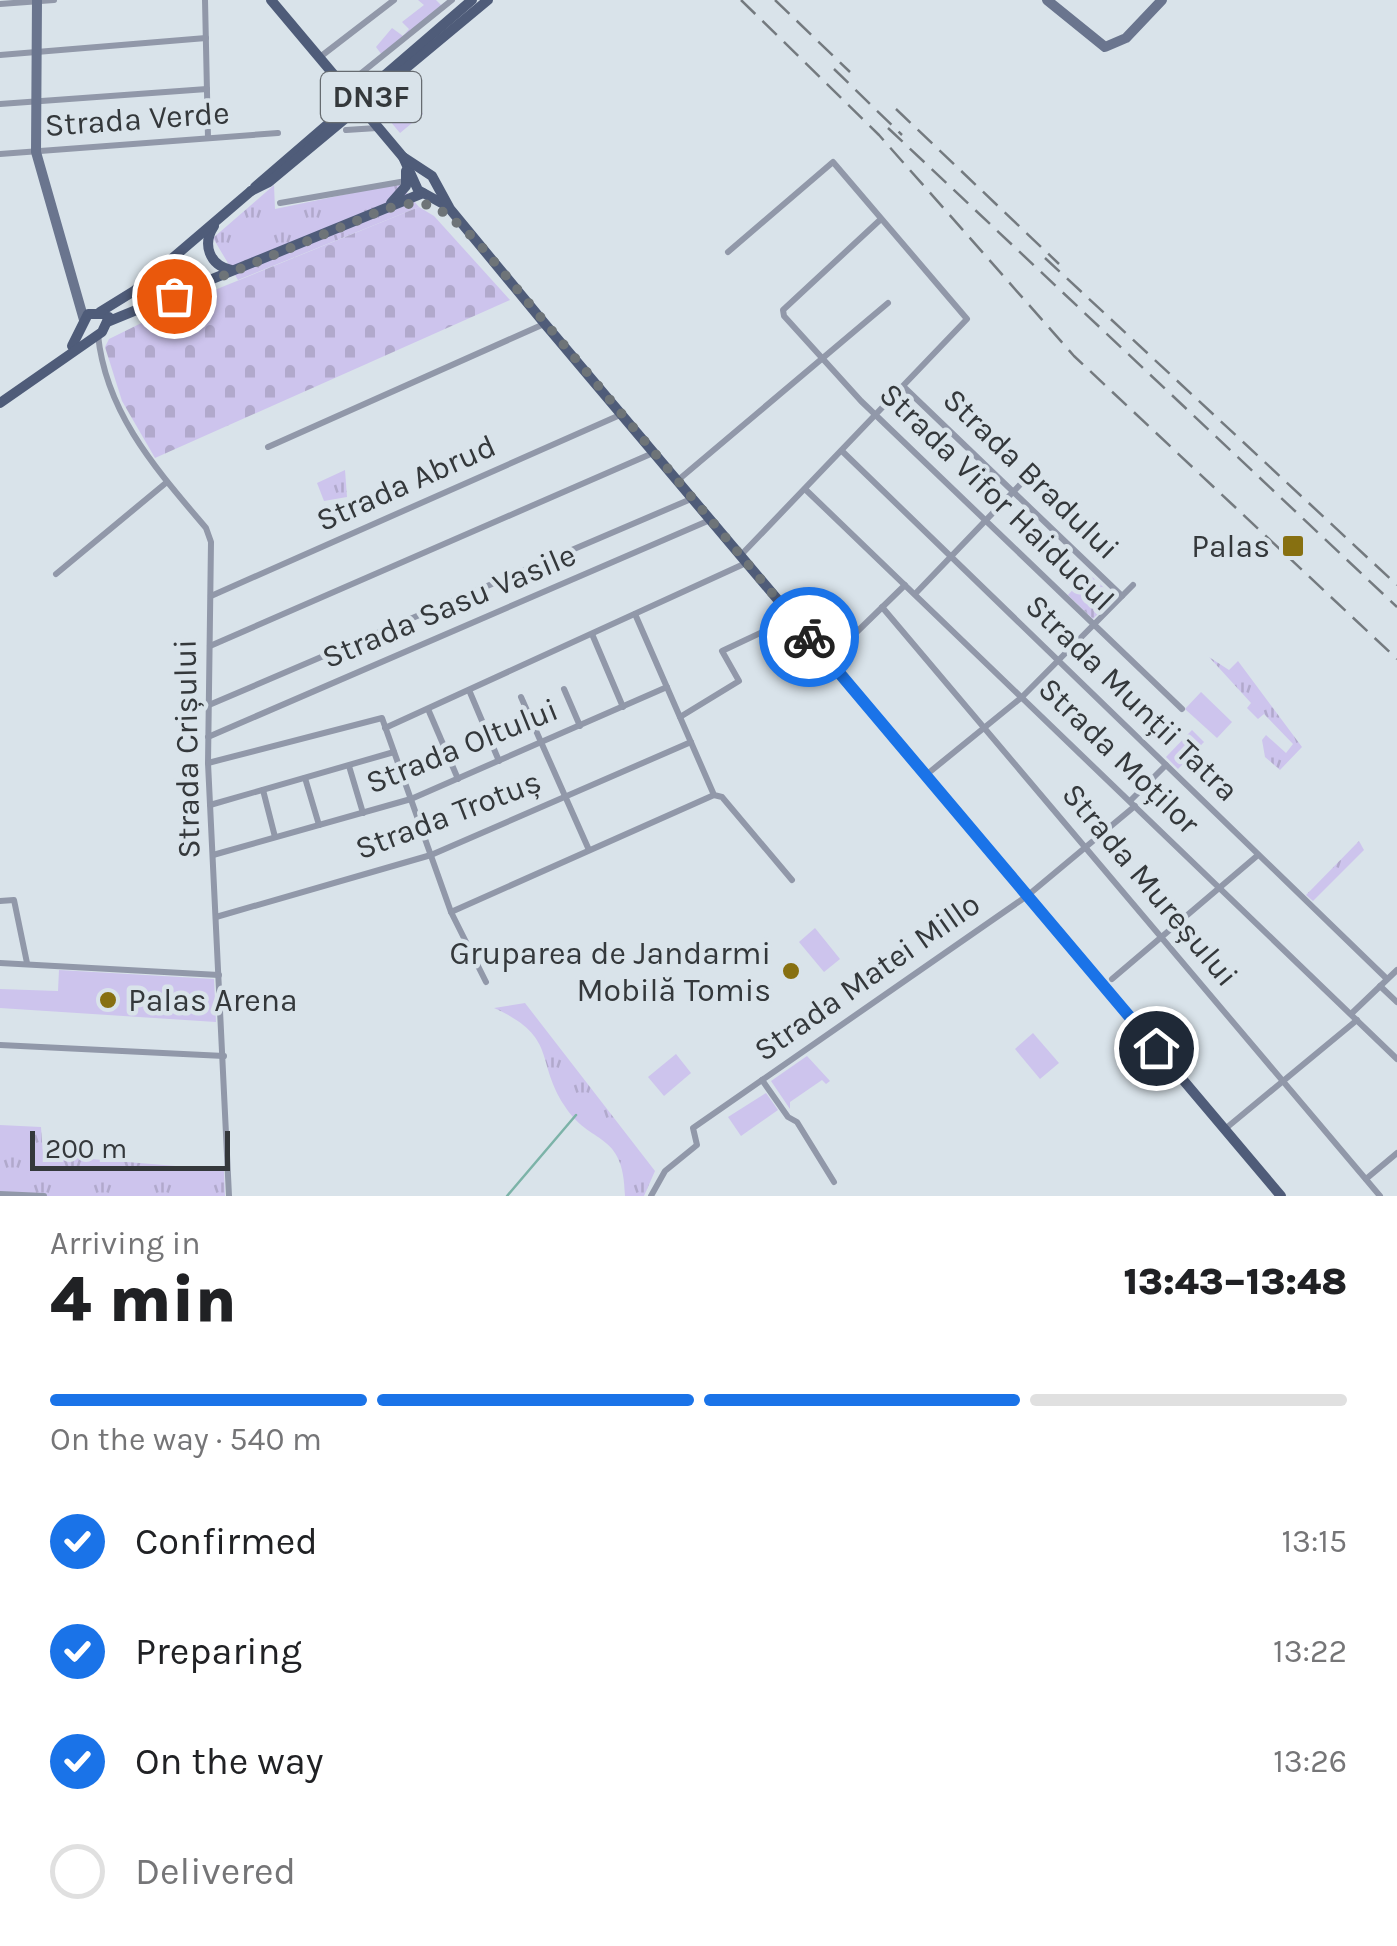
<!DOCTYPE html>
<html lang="en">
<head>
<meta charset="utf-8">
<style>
	:root { --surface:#fff; --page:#f6f6f6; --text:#202124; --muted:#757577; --line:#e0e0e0; --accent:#1a73e8 }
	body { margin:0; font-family:Karla,sans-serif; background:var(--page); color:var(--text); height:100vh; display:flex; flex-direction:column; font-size:38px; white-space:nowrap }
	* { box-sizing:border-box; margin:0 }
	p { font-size:32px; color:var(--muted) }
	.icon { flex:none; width:55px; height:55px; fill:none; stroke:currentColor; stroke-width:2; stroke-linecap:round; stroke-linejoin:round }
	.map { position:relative; height:1196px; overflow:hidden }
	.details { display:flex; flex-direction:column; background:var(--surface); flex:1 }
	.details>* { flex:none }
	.scale { position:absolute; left:30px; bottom:25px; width:200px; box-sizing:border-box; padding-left:10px; border:5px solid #34383b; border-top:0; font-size:28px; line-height:35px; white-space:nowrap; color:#34383b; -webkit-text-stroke:8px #d9e3ea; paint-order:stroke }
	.pin { position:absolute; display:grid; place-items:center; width:85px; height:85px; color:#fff; margin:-42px; border:5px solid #fff; border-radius:50%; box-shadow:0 2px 10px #0007 }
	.courier { position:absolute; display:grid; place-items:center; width:100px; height:100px; margin:-50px; border:8px solid #1a73e8; border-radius:50%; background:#fff; color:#222; box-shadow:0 2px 12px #0007 }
	.summary em { font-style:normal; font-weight:800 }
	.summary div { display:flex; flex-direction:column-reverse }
	.summary { display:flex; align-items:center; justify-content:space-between; height:170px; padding:0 50px }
	h1 { font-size:65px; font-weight:800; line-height:75px }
	.bar { display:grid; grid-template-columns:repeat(4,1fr); gap:15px 10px; align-content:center; height:120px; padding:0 50px }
	.bar i { height:12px; border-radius:8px; background:var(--line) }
	.bar .current { background:var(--accent) }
	.bar p { grid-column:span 4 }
	ol { padding:0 50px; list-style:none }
	li { display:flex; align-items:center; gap:30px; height:110px }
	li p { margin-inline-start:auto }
	li .icon { padding:10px; border-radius:50%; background:var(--accent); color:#fff; stroke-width:4 }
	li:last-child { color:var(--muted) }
	li i { width:55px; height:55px; border:5px solid var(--line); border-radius:50% }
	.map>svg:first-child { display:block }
	.grass { fill:url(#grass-tufts) }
	.cemetery { fill:url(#cemetery-stones) }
	.garden { fill:#cdc4ed }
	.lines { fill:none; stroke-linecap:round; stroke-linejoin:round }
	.stream { stroke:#7cb3a8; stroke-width:2.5 }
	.street { stroke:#9198a9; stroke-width:6 }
	.secondary { stroke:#6a758e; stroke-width:10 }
	.primary { stroke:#4f5c79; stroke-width:10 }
	.rail { stroke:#747a7f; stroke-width:2.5; stroke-dasharray:20 10; stroke-linecap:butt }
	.primary-bridge { stroke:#4f5c79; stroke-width:10 }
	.done { stroke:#6e7478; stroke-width:10; stroke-dasharray:0 18 }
	.route { stroke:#1a73e8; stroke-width:12 }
	.poi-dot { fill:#877011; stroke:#d9e3ea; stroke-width:4 }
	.labels { text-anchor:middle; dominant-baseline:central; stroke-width:9; stroke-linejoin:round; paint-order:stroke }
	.shield { fill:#d9e3ea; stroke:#666b70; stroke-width:2.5 }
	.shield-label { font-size:30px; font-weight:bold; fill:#34383b }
	.street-label { font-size:32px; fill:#34383b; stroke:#d9e3ea }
	.poi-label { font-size:32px; fill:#34383b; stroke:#d9e3ea; text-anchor:end }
</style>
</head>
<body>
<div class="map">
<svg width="1397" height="1196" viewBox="0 0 1397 1196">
	<defs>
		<pattern id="grass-tufts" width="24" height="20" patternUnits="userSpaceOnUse" patternTransform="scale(2.5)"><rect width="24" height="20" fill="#cdc4ed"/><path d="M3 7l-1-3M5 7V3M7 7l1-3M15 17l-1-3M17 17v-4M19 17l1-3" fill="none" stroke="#b1a9cc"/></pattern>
		<pattern id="cemetery-stones" width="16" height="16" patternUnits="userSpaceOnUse" patternTransform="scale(2.5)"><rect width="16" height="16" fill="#cdc4ed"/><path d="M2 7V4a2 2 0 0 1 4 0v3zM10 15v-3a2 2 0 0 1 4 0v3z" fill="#b1a9cc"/></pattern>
	</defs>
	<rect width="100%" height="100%" fill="#d9e3ea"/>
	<g class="grass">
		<polygon points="405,182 403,188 419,207 238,280 213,238 274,185 275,209"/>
		<polygon points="345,470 347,497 324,501 317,483"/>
		<polygon points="1088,573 1114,597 1093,619 1068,595"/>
		<polygon points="1209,657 1229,670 1238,661 1302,747 1280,770 1265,757 1262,740 1266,735 1286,753 1293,744 1264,714 1258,719 1247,708 1251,703"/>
		<polygon points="1359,841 1364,850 1313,901 1306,895"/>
		<path d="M525,1003L655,1171L644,1196H625C624,1129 590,1147 564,1105C535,1060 558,1037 494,1008Z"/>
		<polygon points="0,1125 41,1127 43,1155 224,1170 225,1196 0,1196"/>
	</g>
	<polygon class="cemetery" points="419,207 434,216 510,300 155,458 122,401 105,347 109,339 180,304"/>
	<g class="garden">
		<polygon points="418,0 436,0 441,5 448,0 382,55 376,47 392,28 403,36 409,29 402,22 424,5"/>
		<polygon points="401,87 423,114 400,133 375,103 385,94 409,122 416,116 396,91"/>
		<polygon points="1201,692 1232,722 1217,738 1185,709"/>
		<polygon points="1192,730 1204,742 1178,769 1166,757"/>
		<polygon points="815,928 840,959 824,972 799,942"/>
		<polygon points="59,970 214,979 216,1022 0,1008 0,989 58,991"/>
		<polygon points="1033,1033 1059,1063 1040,1079 1015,1049"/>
		<polygon points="676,1054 691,1073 664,1096 648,1077"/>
		<polygon points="807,1056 830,1081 826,1084 822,1080 790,1102 790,1109 771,1081"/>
		<polygon points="766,1093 778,1110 741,1136 728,1117"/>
	</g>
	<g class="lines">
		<polyline class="stream" points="507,1196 576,1115"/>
		<g class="street">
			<polyline points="205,0 208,138"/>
			<polyline points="0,4 54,0"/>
			<polyline points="0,55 206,38"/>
			<polyline points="320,57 394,0"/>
			<polyline points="344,87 452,0"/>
			<polyline points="0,104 207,89"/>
			<polyline points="346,130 377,128"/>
			<polyline points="0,154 278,133"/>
			<polyline points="280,203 406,181"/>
			<polyline points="881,219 783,310 784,316 861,401 1182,709"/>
			<polyline points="728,252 833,162 967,319 741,555"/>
			<path d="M98,335C106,414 157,470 206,528L211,542L208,763L229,1196"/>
			<polyline points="905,388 1122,596"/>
			<polyline points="268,447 544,324"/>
			<polyline points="843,452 1387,979"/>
			<polyline points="677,481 888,303"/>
			<polyline points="806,490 1397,1059"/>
			<polyline points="56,574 167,482"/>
			<polyline points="915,594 1036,468"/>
			<polyline points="211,596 620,415"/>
			<polyline points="882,607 1380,1196"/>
			<polyline points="635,614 714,795 722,797 792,880"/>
			<polyline points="592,634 623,707"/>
			<polyline points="210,646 653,453"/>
			<polyline points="828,660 905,585"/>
			<polyline points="564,689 580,726"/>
			<polyline points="469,690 499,761"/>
			<polyline points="521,697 589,850"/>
			<polyline points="209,705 691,499"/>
			<polyline points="428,709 458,779"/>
			<polyline points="680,717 739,681 722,651 792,618"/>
			<polyline points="385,728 746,563"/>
			<polyline points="208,737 710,520"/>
			<polyline points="208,763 382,718 451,912 486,982"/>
			<polyline points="349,766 363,813"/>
			<polyline points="926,775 1022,697 1133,585"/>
			<polyline points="305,778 319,825"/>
			<polyline points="263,790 275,837"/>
			<polyline points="1130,801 1166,765"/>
			<polyline points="210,805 394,752"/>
			<polyline points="213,855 411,799 667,687"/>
			<polyline points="0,901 14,900 27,963"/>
			<polyline points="451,912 714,795"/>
			<polyline points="216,917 431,855 691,742"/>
			<polyline points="0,963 219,975"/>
			<polyline points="1112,979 1258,855"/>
			<polyline points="1380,986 1397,1002"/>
			<polyline points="1351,1014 1397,970"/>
			<polyline points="0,1045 224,1056"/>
			<polyline points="762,1080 788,1117 797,1122 834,1182"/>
			<polyline points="1225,1129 1357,1020"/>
			<polyline points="1366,1179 1397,1153"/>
			<polyline points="0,1194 44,1196"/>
			<polyline points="651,1196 665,1171 697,1145 693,1128 1027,896 1135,806"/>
		</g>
		<g class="secondary">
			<polyline points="37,0 36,152 84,320"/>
			<polyline points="1047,0 1105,47 1126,38 1162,0"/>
		</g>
		<g class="primary">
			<polyline points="271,0 403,157 418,190 445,205"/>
			<polyline points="403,157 432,176 450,209 545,324 1281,1196"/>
			<polyline points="391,203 406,186 406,171"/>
			<path d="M214,226C202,244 209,265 231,270"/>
			<polyline points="100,312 134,291 251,191"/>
			<polyline points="107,322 423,193"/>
			<polyline points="72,346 88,314 104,314"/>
			<polyline points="0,403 102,332 109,317"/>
		</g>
		<g class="rail">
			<polyline points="741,0 879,135 1074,356 1397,659"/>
			<polyline points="775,0 850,72"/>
			<polyline points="834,69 902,135"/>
			<polyline points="896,109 1059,264"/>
			<polyline points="888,128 1397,607"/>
			<polyline points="1045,258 1397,585"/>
		</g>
		<g class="primary-bridge">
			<polyline points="255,187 472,0"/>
			<polyline points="251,191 269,182 488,0"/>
		</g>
	</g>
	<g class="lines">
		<path class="done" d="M174,296L383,210C432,195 438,207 475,239L809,637"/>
		<polyline class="route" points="809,637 1156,1048"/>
	</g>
	<g class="poi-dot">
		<rect x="1281" y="534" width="24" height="24" rx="5"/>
		<circle cx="791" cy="971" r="10"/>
		<circle cx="108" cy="1000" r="10"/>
	</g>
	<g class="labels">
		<rect class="shield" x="321" y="72" width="100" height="50" rx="8"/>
		<g class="shield-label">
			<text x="371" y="97">DN3F</text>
		</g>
		<g class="street-label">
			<text transform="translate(137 119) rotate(-4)">Strada Verde</text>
			<text transform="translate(1031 474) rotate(44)">Strada Bradului</text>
			<text transform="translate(406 483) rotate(-24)">Strada Abrud</text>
			<text transform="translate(997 497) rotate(44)">Strada Vifor Haiducul</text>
			<text transform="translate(449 606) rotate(-23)">Strada Sasu Vasile</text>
			<text transform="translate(1132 698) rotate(44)">Strada Munții Tatra</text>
			<text transform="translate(462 746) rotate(-22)">Strada Oltului</text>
			<text transform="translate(187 749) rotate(-91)">Strada Crișului</text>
			<text transform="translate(1119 756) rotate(44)">Strada Moților</text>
			<text transform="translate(448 815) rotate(-21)">Strada Trotuș</text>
			<text transform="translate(1150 885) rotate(50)">Strada Mureșului</text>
			<text transform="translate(867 977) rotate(-35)">Strada Matei Millo</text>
		</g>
		<g class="poi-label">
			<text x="1270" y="546">Palas</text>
			<text x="771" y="953">Gruparea de Jandarmi<tspan x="771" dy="37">Mobilă Tomis</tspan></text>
			<text x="128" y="1000" text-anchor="start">Palas Arena</text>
		</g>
	</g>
</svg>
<div class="scale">200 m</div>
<div class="pin" style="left:174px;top:296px;background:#ea580c"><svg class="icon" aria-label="bag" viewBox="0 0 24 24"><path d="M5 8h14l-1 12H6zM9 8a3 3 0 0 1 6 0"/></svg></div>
<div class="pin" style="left:1156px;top:1048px;background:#1f2937"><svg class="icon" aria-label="home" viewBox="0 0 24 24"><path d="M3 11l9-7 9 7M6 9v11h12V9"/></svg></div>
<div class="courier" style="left:809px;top:637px"><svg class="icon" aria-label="bike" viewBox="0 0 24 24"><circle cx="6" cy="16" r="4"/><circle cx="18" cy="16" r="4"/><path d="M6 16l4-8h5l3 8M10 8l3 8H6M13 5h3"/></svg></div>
</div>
<section class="details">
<div class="summary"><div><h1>4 min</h1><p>Arriving in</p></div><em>13:43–13:48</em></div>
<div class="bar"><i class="current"></i><i class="current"></i><i class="current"></i><i></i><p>On the way · 540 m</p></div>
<ol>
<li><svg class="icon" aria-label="check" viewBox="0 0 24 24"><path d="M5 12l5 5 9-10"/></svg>Confirmed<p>13:15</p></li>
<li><svg class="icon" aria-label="check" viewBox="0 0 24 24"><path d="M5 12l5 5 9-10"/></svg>Preparing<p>13:22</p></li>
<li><svg class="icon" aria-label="check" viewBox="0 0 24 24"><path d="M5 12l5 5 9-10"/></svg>On the way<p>13:26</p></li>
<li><i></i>Delivered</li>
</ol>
</section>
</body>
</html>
